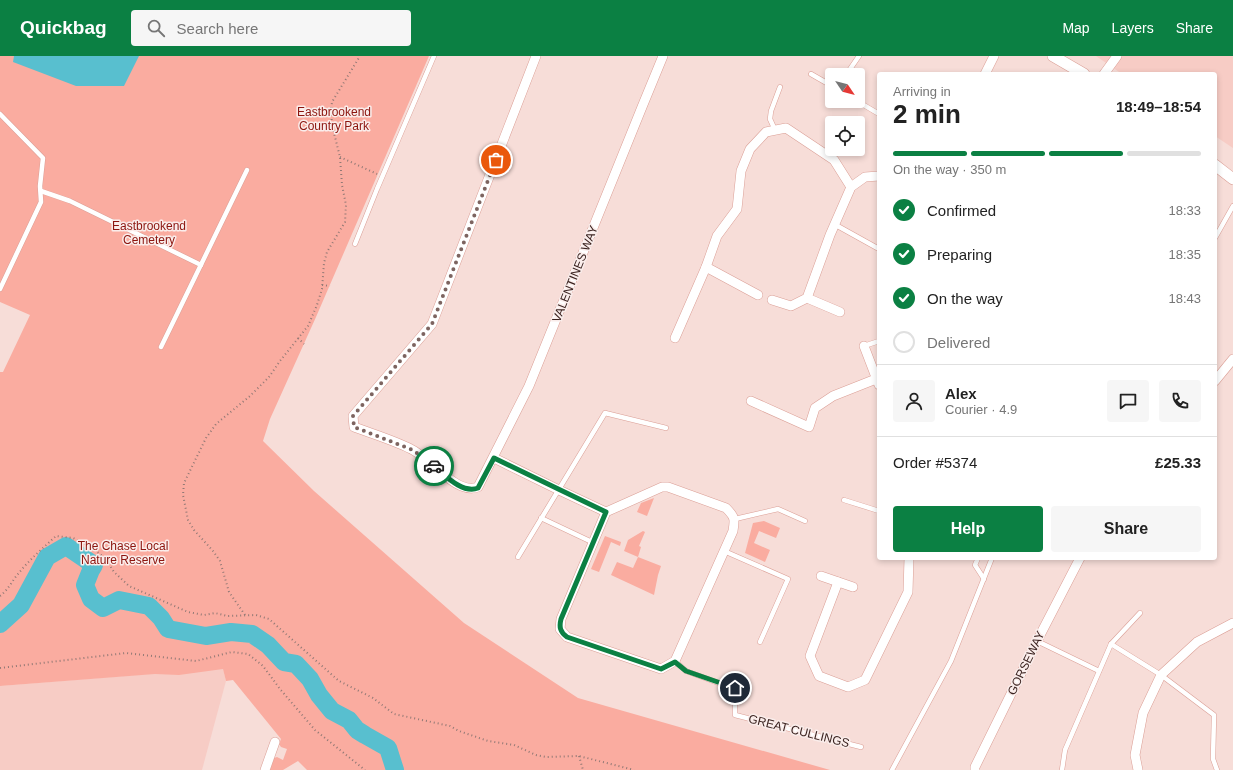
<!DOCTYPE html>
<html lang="en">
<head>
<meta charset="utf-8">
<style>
	:root { --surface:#fff; --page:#f6f6f6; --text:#222; --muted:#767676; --line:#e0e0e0; --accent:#0b8043 }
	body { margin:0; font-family:Arial,sans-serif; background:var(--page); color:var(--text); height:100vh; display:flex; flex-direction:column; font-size:15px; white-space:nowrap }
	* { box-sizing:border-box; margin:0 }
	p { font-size:13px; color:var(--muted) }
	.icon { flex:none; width:22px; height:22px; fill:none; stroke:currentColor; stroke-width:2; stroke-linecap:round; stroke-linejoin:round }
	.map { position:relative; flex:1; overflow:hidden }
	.panel { position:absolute; left:877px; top:16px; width:340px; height:488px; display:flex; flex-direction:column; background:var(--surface); border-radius:4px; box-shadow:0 2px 6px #0003 }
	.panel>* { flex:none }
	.needle { width:26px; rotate:125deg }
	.tools { position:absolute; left:825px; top:12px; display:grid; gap:8px }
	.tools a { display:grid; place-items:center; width:40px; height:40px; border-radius:4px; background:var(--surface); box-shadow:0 2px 6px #0003; font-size:20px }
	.pin { position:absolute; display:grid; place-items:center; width:34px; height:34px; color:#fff; margin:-17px; border:2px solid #fff; border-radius:50%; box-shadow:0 1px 4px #0007 }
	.courier { position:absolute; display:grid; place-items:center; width:40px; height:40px; margin:-20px; border:3px solid #0b8043; border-radius:50%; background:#fff; color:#222; box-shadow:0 1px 5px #0007 }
	.head em { font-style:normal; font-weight:800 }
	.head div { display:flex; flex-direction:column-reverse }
	.head { display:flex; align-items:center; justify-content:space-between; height:68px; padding:0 16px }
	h1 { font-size:26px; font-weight:800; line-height:30px }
	.bar { display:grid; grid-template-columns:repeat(4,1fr); gap:6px 4px; align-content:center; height:48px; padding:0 16px }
	.bar i { height:5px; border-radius:3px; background:var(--line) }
	.bar .active { background:var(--accent) }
	.bar p { grid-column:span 4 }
	.line { display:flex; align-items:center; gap:10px; padding:0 16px; border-top:1px solid var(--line) }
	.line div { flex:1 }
	.round { display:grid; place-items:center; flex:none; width:42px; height:42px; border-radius:4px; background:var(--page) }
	ol { padding:0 16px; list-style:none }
	li { display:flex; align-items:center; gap:12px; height:44px }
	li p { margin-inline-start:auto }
	li .icon { padding:4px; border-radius:50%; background:var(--accent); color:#fff; stroke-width:4 }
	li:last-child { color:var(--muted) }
	li i { width:22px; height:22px; border:2px solid var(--line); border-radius:50% }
	.button { display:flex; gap:8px; margin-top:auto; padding:8px 16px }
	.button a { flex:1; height:46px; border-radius:4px; background:var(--accent); color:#fff; font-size:16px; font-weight:800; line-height:46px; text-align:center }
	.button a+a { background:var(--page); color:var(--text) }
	header { display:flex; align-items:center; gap:24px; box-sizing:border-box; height:56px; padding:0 20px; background:var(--accent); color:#fff }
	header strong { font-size:19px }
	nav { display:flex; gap:22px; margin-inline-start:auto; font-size:14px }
	.search { width:280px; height:36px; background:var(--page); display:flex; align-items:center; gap:10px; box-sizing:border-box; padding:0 14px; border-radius:4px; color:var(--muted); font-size:15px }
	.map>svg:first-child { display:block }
	.built { fill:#f7ccc5 }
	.green { fill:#faaca0 }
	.water { fill:#58bfcf }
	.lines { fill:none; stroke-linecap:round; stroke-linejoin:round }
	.river { stroke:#58bfcf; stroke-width:18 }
	.service-casing { stroke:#db9f96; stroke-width:5.5 }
	.minor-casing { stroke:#db9f96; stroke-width:10 }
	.tertiary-casing { stroke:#db9f96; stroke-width:12 }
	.path { stroke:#927975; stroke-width:2; stroke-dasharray:1 3; stroke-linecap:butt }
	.service { stroke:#fff; stroke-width:4.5 }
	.minor { stroke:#fff; stroke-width:9 }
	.tertiary { stroke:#fff; stroke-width:11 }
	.done { stroke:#7d6460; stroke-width:4; stroke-dasharray:0 7.2 }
	.route { stroke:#0b8043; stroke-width:5 }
	.labels { text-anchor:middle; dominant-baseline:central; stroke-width:3; stroke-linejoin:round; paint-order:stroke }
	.park-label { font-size:12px; fill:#8c150f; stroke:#faedeb }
	.street-label { font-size:12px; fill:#3b2320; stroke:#faedeb }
</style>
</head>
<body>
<header>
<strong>Quickbag</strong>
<div class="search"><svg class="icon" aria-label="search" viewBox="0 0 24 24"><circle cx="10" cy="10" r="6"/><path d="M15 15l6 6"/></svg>Search here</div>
<nav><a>Map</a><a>Layers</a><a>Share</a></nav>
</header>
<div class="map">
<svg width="1233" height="714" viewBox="0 0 1233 714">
	<rect width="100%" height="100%" fill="#f7ddd8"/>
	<g class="built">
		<polygon points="1096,0 1233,0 1233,92 1215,80 1215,18 1122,18"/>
		<polygon points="223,612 226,625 202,714 0,714 0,630"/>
	</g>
	<g class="green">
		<polygon points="0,0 429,0 316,261 270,363 263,385 314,435 464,567 578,642 830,714 307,714 298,705 283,714 270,714 274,702 277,701 283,704 287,693 281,691 279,688 281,683 233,624 226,625 223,613 179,619 155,618 0,630 0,316 3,316 30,259 0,246"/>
		<polygon points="654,442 647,460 637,456 641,447"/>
		<polygon points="764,465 780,472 776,482 759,475 754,487 770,494 765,506 745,497 753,467"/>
		<polygon points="643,475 645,476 639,490 641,491 638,501 624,495 628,484"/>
		<polygon points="605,480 621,486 620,490 611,486 599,516 591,513"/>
		<polygon points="638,501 661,510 658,519 654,539 611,519 617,506 633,512"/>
	</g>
	<polygon class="water" points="14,0 139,0 124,30 76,30 13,6"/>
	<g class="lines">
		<polyline class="river" points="0,568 21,549 47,501 66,490 94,509 91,514 85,529 91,543 103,552 119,544 149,550 161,562 168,573 206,580 231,576 252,578 268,589 284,606 296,608 310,623 319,639 332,655 349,664 357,674 365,679 388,692 395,714"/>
		<g class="service-casing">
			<g id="service">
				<polyline points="811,18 832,30"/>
				<polyline points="846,19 859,0"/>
				<polyline points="857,45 879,58"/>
				<polyline points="0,58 43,102 40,130 41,146 0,233"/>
				<polyline points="775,74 770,63 771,55 780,31"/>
				<polyline points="41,135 70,145 201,209"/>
				<polyline points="834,168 879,193"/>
				<polyline points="1215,182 1233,150"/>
				<polyline points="355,188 377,133 434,0"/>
				<polyline points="864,290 879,285"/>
				<polyline points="161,291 247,114"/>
				<polyline points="844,444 879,455"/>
				<polyline points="541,462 594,487"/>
				<polyline points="735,463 778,453 805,465"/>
				<polyline points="724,495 788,523 760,586"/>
				<polyline points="518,501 605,357 666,372"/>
				<polyline points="978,502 975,509 984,523"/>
				<polyline points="1037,585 1099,615"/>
				<polyline points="1111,588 1161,619 1214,659 1213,703 1217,714"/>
				<polyline points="675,605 686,615 735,633 735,659 861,691"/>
				<polyline points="892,714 951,605 992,502"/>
				<polyline points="1062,714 1065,694 1111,588 1140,557"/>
			</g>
		</g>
		<g class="minor-casing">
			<g id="minor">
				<path d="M536,0L432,268L353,360L354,371C373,378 393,384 411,393C429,401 457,440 478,431L529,330L642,51L663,0"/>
				<polyline points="985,18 994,0"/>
				<polyline points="1104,18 1117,0"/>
				<polyline points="706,211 758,239"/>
				<polyline points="807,242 840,256"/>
				<polyline points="772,244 791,250 807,242 830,179 851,131 865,121 879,120"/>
				<polyline points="675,282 706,211 717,180 737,153 741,115 750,93 766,76 786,72 834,104 851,131"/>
				<polyline points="864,290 879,329"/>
				<polyline points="1215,325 1233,303"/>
				<polyline points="751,345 809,371 815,352 833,340 876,323"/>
				<path d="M494,402L559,434L606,456L662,431H668L726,452C735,461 735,463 733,475L675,605L661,613L567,581L560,573L561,563L606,456"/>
				<polyline points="821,520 853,531"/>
				<polyline points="838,526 810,600 819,620 848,631 865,624 908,536 909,502"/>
				<polyline points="265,714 275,686"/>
				<polyline points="975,714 975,711 1037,585 1080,502"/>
				<polyline points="1138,714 1135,699 1143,657 1161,619 1197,586 1233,567"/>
			</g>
		</g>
		<g class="tertiary-casing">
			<g id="tertiary">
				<polyline points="1053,0 1084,18"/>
				<polyline points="1215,109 1233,123"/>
			</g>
		</g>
		<g class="path">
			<polyline points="340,101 377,118"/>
			<polyline points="322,229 330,230"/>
			<polyline points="298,282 304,288"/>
			<path d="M0,540C8,534 12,525 18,518C29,504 43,492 56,480L73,482L91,491L105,502L114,516L129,530L188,556L204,559L215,557L227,560L256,559L269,563L339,625L373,642L394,658L450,670L459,675L488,685L514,689L536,699L546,701L579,700L634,714"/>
			<polyline points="245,559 229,536 220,505 213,495 194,474 188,464 183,439 184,427 206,382 216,368 250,340 269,321 280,305 308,270 317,249 322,233 324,207 327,196 345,166 346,149 342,129 340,101 332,69 331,54 332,46 360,0"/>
			<polyline points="0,612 126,597 196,605 232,596 248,598 263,610 280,633 315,674 365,714"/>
			<polyline points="579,700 583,714"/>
		</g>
		<use href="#service" class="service"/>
		<use href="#minor" class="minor"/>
		<use href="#tertiary" class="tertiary"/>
	</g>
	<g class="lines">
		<polyline class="done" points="434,410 413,394 354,371 353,360 432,268 496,104"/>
		<path class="route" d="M434,410C445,419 462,438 478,432L494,402L606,456L561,563C559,571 560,576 567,581L661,613L675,606L686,615L735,632"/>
	</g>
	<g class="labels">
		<g class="park-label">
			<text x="334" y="56">Eastbrookend<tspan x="334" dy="14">Country Park</tspan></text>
			<text x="149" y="170">Eastbrookend<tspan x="149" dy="14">Cemetery</tspan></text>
			<text x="123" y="490">The Chase Local<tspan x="123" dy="14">Nature Reserve</tspan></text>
		</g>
		<g class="street-label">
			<text transform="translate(575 218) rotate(-68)">VALENTINES WAY</text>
			<text transform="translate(1026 607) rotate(-64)">GORSEWAY</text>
			<text transform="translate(799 675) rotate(14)">GREAT CULLINGS</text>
		</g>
	</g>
</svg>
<div class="tools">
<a><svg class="needle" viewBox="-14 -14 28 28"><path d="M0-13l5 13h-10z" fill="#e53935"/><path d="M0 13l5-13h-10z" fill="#767676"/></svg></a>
<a><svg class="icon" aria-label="locate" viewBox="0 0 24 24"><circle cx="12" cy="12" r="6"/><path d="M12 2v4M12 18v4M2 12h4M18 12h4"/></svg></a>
</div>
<div class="pin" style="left:496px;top:104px;background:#ea580c"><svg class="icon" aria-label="bag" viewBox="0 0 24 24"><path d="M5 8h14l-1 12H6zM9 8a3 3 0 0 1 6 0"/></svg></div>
<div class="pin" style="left:735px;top:632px;background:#1f2937"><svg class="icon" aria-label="home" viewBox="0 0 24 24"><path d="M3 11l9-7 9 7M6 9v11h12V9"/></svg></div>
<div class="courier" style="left:434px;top:410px"><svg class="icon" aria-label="car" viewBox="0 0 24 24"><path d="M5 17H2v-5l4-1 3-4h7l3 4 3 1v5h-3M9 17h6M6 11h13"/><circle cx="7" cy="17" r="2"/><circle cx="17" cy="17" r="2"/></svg></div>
<section class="panel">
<div class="head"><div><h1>2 min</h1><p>Arriving in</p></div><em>18:49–18:54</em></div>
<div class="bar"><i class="active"></i><i class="active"></i><i class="active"></i><i></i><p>On the way · 350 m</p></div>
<ol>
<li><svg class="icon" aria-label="check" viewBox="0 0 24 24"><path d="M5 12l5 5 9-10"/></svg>Confirmed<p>18:33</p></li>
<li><svg class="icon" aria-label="check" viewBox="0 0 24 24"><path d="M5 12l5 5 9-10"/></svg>Preparing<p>18:35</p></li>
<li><svg class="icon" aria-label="check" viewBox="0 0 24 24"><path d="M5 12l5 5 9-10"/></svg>On the way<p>18:43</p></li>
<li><i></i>Delivered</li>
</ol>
<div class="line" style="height:72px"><a class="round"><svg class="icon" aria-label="person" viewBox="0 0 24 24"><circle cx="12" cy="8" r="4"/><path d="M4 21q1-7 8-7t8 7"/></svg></a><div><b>Alex</b><p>Courier · 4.9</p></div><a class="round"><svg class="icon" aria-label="chat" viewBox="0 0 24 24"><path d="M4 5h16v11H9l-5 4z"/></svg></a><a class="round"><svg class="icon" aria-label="phone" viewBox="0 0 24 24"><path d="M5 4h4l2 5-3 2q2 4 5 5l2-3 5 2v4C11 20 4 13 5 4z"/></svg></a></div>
<div class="line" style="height:52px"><div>Order #5374</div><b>£25.33</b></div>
<div class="button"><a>Help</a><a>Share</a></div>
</section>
</div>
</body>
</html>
